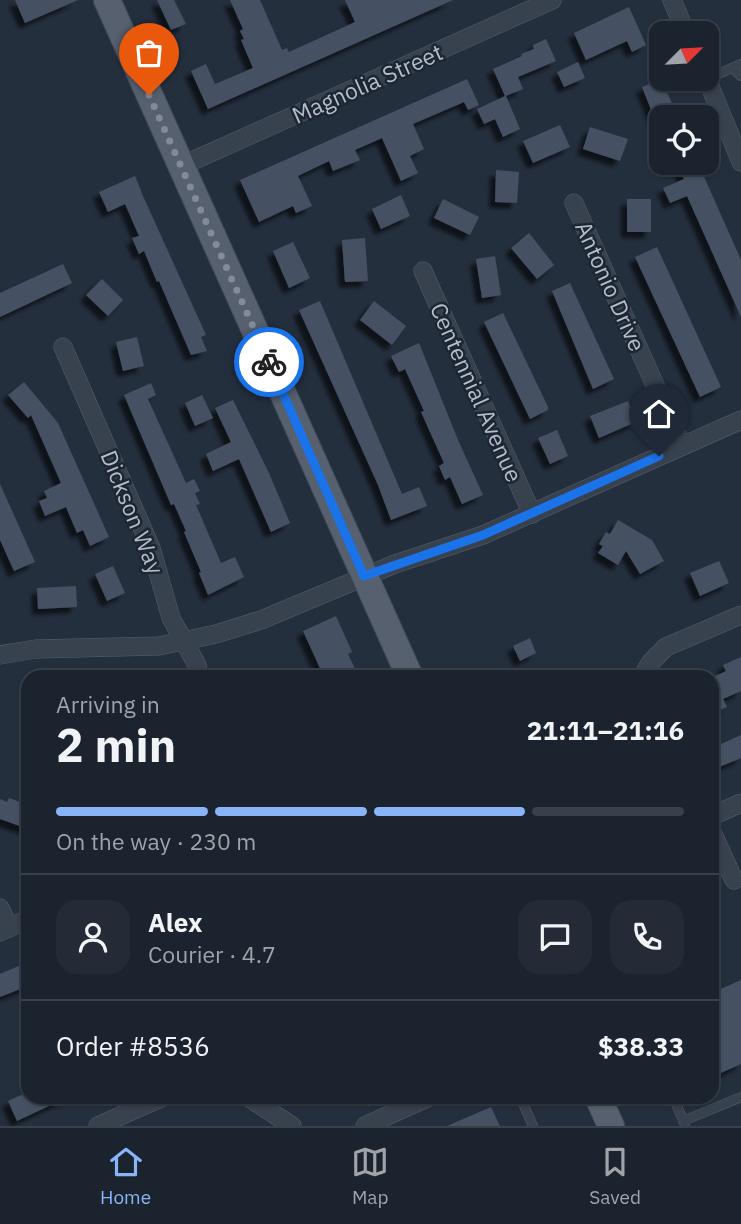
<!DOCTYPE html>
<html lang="en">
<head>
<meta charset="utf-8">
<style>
	:root { --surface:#1b232e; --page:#242b36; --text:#f1f3f6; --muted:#a0a4aa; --line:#39404a; --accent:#8ab4f8 }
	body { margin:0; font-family:"IBM Plex Sans",sans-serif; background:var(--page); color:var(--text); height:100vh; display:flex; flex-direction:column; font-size:26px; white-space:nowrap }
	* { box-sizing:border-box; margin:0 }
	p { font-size:23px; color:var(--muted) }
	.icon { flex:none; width:38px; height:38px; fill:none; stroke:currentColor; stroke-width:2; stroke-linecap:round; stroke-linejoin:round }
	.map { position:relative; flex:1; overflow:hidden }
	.drawer { position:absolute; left:21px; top:670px; width:698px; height:434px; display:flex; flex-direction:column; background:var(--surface); border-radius:21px; box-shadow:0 2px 5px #0004,0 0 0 2px var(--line) }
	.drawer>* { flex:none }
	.needle { width:46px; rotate:66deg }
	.tools { position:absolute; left:649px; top:21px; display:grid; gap:14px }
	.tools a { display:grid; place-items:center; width:70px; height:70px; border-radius:14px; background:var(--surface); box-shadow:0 2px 5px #0004,0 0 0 2px var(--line); font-size:35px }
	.pin { position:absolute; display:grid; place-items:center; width:60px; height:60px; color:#fff; margin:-72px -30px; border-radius:50% 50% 50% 0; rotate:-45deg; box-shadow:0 0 7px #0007 }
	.pin .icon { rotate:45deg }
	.courier { position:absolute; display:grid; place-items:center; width:70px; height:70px; margin:-35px; border:5px solid #1a73e8; border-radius:50%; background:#fff; color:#222; box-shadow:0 2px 9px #0007 }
	.headline em { font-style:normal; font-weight:700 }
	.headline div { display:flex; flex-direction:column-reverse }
	.headline { display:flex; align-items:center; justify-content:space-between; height:119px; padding:0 35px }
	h1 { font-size:46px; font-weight:700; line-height:52px }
	.bar { display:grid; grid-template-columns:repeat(4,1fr); gap:10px 7px; align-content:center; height:84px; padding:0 35px }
	.bar i { height:9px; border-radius:5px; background:var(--line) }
	.bar .current { background:var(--accent) }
	.bar p { grid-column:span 4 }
	.line { display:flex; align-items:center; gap:18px; padding:0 35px; border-top:2px solid var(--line) }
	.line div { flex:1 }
	.round { display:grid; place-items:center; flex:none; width:74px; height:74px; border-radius:21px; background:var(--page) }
	.dock { display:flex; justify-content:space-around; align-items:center; height:98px; border-top:2px solid var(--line); background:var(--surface); font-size:19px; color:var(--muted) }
	.dock a { display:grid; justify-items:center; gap:4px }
	.dock .current { color:var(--accent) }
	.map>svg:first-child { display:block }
	.building { fill:#455162; filter:url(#shadow) }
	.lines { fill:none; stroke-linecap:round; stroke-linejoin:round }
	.lane-casing { stroke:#565f6c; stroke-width:10 }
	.street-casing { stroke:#565f6c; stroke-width:19 }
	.primary-casing { stroke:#414a57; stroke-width:28 }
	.lane { stroke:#38414e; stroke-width:9 }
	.street { stroke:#38414e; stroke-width:18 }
	.primary { stroke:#56606e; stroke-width:26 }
	.done { stroke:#828b98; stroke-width:7; stroke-dasharray:0 12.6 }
	.route { stroke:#1a73e8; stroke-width:9 }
	.labels { text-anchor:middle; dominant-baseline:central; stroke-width:5; stroke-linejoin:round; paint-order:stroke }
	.street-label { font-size:23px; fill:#b4bcc9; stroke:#1d2633 }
</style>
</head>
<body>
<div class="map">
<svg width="741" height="1126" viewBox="0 0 741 1126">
	<defs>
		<filter id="shadow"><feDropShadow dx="-6" dy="6" stdDeviation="2" flood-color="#0009"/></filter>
	</defs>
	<rect width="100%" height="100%" fill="#242f3e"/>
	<g class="building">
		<polygon points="15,0 78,0 25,23"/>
		<polygon points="157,0 174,0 186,24 171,30"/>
		<polygon points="230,0 260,0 282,50 287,48 289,52 355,22 345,0 453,0 208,109 191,71 206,64 215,84 253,68 241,40 244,39 240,31 243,29"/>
		<polygon points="629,7 646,45 632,52 627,41 586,60 574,33"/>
		<polygon points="546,39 556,61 518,77 523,89 506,96 520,129 503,137 495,119 484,124 477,109 505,96 493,69 522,56 521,54 534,49 533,45"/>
		<polygon points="578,62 585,78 564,87 557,72"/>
		<polygon points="467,79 479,105 468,110 464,102 413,124 424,149 410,156 418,173 401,181 382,138 355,150 360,160 333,171 329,161 298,176 312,206 296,213 293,206 259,222 240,180"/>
		<polygon points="661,79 678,117 654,117 642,87"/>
		<polygon points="560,125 570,147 533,163 523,141"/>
		<polygon points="590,127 628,139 620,161 583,149"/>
		<polygon points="676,163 698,163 741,260 741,317 687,196 670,203 663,188 684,179"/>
		<polygon points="496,170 519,172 517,203 495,202"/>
		<polygon points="135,176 143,196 206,335 201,337 207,351 191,355 159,281 157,282 144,251 139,254 132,238 139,236 125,204 108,212 99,192"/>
		<polygon points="401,195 410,216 381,229 372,209"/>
		<polygon points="443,199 479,217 470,235 434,218"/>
		<rect x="627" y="199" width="24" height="33"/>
		<polygon points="529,233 554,265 537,279 511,248"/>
		<polygon points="365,238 368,281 345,282 342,240"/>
		<polygon points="293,242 310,278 289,288 273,251"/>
		<polygon points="657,247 721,387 700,397 635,257"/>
		<polygon points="495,256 501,295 482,298 476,259"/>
		<polygon points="63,264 72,283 0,317 0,293"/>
		<polygon points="102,279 123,300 108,316 86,295"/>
		<polygon points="570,283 614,379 593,389 552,291"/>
		<polygon points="320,301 402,494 419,487 427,506 391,520 378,485 299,310"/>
		<polygon points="374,301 406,326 392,345 360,320"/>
		<polygon points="503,313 548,407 548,410 530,419 484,322"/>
		<polygon points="137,337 144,366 123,371 116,342"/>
		<polygon points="419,343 458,440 483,495 462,504 450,477 445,480 439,466 444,463 421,412 424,411 405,369 399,372 391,356"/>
		<polygon points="24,382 58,423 109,537 90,546 83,530 77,533 66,507 45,516 39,501 47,498 44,491 61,483 31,415 28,418 8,395"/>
		<polygon points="151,383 156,395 148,399 186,483 194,479 200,491 195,493 200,504 196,505 221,563 235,557 244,577 208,595 199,573 201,572 184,532 186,531 174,504 171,505 124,395"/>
		<polygon points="202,395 213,418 195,426 185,403"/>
		<polygon points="233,400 269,473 290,523 271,532 239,459 213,471 206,454 231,442 215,408"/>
		<polygon points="628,401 636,422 599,438 590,416"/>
		<polygon points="557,430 568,456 550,464 538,438"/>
		<polygon points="0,484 35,562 14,571 0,540"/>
		<polygon points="618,520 652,540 664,561 640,574 626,551 618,565 598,553 603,546 599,544 606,532 610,534"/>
		<polygon points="719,561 729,583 700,596 690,573"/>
		<polygon points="113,566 125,593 107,601 95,574"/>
		<polygon points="76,586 77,607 38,609 37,588"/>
		<polygon points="336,616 352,652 348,654 359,677 324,677 303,631"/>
		<polygon points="530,638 536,653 520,661 513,646"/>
		<polygon points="741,657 741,691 723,699 727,707 712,714 712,675 713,677 726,671 723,665"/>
		<polygon points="741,735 741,758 712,770 712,748"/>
		<polygon points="9,798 28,805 28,829 0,819 0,799 7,802"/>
		<polygon points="28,962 28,986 0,997 0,974"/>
		<polygon points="741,980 741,1064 712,1077 712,993"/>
		<polygon points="28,1092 28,1097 68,1097 17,1121 8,1101"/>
		<polygon points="491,1107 500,1126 447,1126"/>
	</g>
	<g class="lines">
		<g class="lane-casing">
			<g id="lane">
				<polyline points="732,68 741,76"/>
				<polyline points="707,79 741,64"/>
				<polyline points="520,1097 533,1126"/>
				<polyline points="673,1097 685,1124"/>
				<polyline points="683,1121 741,1097"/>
			</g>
		</g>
		<g class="street-casing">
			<g id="street">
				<polyline points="672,0 686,33"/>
				<polyline points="707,79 741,162"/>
				<polyline points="181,166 552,0"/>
				<polyline points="574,203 682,446"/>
				<polyline points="423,271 532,514"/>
				<polyline points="63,347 151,548 171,618 197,665 199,677"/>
				<polyline points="0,655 36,649 159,646 216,634 261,620 395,564 483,535 741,420"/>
				<polyline points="642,677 651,662 666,647 741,615"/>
				<polyline points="712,816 741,803"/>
				<polyline points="712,832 734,880"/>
				<polyline points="0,908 9,928"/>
				<polyline points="0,932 28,919"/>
				<polyline points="248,1097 292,1126"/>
				<polyline points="98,1126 163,1097"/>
				<polyline points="365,1126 429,1097"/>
			</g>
		</g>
		<g class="primary-casing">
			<g id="primary">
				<polyline points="107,0 410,677"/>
				<polyline points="598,1097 611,1126"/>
			</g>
		</g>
		<use href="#lane" class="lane"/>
		<use href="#street" class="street"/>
		<use href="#primary" class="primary"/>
	</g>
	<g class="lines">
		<polyline class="done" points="149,95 269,362"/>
		<polyline class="route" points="269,362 364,576 483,535 659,456"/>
	</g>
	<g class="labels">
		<g class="street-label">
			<text transform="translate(367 83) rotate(-24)">Magnolia Street</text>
			<text transform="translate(611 286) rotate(66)">Antonio Drive</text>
			<text transform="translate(477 392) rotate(66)">Centennial Avenue</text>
			<text transform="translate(133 512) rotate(68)">Dickson Way</text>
		</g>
	</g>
</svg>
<div class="tools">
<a><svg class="needle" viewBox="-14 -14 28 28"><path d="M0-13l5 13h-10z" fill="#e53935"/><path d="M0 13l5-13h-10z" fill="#a0a4aa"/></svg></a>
<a><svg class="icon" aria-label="locate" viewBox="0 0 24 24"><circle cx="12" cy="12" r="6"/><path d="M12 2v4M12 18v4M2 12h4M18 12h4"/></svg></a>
</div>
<div class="pin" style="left:149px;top:95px;background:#ea580c"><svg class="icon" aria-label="bag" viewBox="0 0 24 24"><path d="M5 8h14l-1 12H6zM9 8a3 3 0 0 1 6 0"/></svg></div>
<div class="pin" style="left:659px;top:456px;background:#1f2937"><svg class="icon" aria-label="home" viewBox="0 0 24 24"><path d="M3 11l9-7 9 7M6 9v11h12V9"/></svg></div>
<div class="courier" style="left:269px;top:362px"><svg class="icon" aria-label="bike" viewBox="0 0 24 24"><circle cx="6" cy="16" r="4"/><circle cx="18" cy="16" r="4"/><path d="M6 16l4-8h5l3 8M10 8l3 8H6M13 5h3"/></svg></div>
<section class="drawer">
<div class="headline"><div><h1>2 min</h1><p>Arriving in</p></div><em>21:11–21:16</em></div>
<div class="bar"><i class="current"></i><i class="current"></i><i class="current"></i><i></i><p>On the way · 230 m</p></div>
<div class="line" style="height:126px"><a class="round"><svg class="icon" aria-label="person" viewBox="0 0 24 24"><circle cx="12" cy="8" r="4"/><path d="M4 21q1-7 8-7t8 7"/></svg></a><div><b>Alex</b><p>Courier · 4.7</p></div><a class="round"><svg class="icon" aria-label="chat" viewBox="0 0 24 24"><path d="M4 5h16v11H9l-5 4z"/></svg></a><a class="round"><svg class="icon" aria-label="phone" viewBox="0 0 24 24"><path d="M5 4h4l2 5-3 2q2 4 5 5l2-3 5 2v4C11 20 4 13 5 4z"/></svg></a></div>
<div class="line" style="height:91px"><div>Order #8536</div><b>$38.33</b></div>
</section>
</div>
<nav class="dock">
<a class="current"><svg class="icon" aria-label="home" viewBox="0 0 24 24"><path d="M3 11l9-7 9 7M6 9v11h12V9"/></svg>Home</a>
<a><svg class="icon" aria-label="map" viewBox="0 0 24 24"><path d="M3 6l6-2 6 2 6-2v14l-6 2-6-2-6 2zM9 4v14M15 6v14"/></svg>Map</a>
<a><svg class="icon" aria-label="saved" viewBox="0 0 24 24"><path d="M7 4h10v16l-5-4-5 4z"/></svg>Saved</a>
</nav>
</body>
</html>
